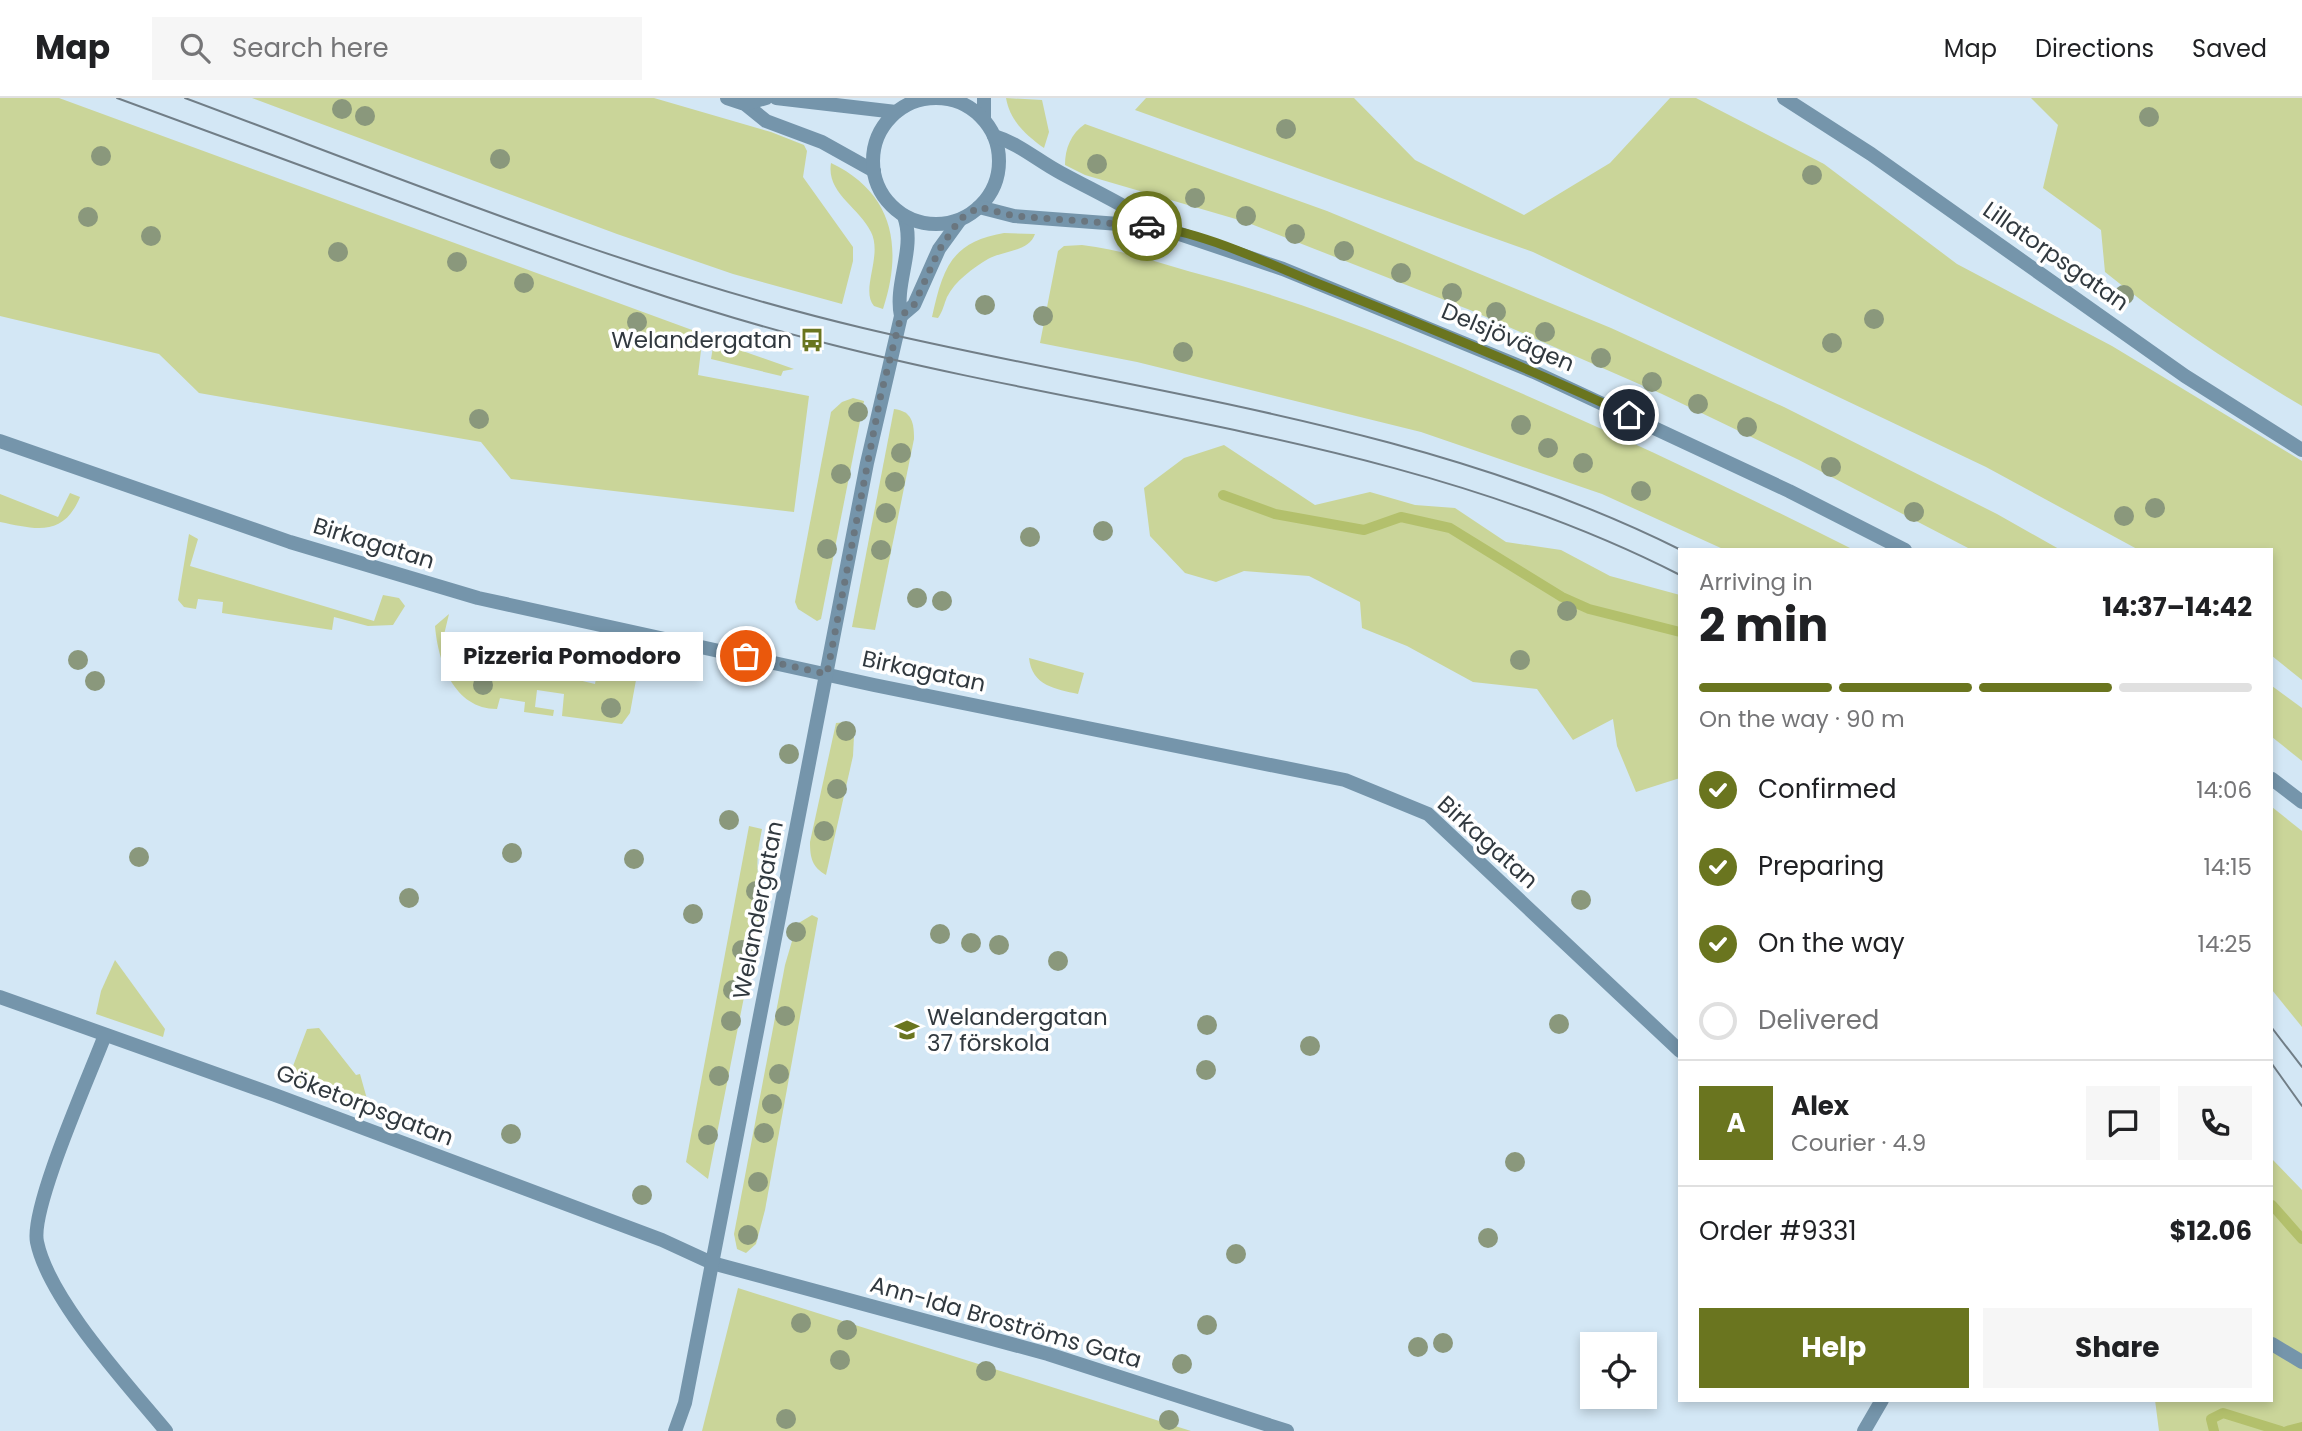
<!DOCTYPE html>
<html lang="en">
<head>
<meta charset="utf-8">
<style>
	:root { --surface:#fff; --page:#f6f6f6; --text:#202124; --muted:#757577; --line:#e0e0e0; --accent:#6a751f }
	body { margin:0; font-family:Poppins,sans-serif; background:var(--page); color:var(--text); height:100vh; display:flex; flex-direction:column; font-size:26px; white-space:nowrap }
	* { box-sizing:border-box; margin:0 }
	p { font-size:23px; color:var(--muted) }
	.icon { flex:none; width:38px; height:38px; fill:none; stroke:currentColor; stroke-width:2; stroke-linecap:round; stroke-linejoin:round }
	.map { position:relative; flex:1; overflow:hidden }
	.side { position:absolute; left:1678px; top:450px; width:595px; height:854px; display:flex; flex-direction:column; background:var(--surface); border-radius:0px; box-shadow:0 4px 10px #0003 }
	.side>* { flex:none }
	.buttons { position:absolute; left:1580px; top:1234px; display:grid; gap:14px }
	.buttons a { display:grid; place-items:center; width:77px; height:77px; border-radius:0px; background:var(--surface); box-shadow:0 4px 10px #0003; font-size:35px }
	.pin { position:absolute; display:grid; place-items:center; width:60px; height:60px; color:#fff; margin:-30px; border:4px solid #fff; border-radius:50%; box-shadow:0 2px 7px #0007 }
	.courier { position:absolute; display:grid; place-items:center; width:70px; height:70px; margin:-35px; border:5px solid #6a751f; border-radius:50%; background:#fff; color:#222; box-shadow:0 2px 9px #0007 }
	.bubble { position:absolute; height:49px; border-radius:0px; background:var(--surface); box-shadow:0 4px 10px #0003; font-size:23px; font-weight:700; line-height:49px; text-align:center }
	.overview em { font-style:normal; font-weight:700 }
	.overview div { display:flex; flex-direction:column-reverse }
	.overview { display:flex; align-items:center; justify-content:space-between; height:119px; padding:0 21px }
	h1 { font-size:46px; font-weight:700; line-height:52px }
	.bar { display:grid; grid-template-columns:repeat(4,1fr); gap:10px 7px; align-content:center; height:84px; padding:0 21px }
	.bar i { height:9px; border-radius:5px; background:var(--line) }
	.bar .active { background:var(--accent) }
	.bar p { grid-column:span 4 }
	.line { display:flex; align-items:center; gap:18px; padding:0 21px; border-top:2px solid var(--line) }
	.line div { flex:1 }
	.round { display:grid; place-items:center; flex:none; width:74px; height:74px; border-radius:0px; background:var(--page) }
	ol { padding:0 21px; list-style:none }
	li { display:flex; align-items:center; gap:21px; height:77px }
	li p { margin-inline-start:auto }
	li .icon { padding:7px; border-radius:50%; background:var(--accent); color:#fff; stroke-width:4 }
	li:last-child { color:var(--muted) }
	li i { width:38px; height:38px; border:4px solid var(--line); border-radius:50% }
	.primary-button { display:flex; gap:14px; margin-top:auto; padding:14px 21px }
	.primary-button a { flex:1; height:80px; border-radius:0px; background:var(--accent); color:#fff; font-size:28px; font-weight:700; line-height:80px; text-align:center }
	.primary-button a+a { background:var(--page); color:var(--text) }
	header { display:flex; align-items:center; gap:42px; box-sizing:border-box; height:98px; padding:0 35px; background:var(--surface); border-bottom:2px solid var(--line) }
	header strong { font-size:33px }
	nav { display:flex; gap:38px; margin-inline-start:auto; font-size:24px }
	.search { width:490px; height:63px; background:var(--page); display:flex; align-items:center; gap:18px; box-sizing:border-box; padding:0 24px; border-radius:0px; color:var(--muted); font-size:26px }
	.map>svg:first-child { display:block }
	.green { fill:#cad599 }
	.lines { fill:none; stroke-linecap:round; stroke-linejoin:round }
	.stream { stroke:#b3c06c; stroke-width:10 }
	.service { stroke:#7595ab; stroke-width:14 }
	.minor { stroke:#7595ab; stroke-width:14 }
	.tertiary { stroke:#7595ab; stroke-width:14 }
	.tram { stroke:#717e87; stroke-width:2 }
	.tree { fill:#8a987c }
	.done { stroke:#6a767f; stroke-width:7; stroke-dasharray:0 12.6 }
	.route { stroke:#6a751f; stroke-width:9 }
	.labels { text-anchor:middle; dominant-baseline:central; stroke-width:7; stroke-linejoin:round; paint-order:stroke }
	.street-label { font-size:23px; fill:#31393f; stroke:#fff }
	.poi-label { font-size:23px; fill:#31393f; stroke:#fff; text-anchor:end }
</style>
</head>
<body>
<header>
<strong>Map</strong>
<div class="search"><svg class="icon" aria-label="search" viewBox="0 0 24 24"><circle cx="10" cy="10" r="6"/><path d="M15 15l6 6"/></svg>Search here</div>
<nav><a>Map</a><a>Directions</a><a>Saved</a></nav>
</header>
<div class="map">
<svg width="2302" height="1333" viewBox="0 0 2302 1333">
	<rect width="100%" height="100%" fill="#d3e7f5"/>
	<g class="green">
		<polygon points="0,0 59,0 703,236 698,277 809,298 794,414 511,381 481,344 199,295 159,256 0,218"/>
		<polygon points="252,0 654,0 771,34 804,47 807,53 803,79 853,149 853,163 842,206 733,176 617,136"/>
		<path d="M1006,0L1042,2L1049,34L1044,50C1026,37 1010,23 1006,0Z"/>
		<polygon points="1146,0 1354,0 1415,62 1524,117 1610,65 1670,0 1696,0 1824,66 1957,166 2112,248 2302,363 2302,582 2272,558 2272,452 2137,451 1986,369 1533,154 1135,12"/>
		<path d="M2031,0H2302V308C2233,267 2167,224 2105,174L2101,132L2043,90L2058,27Z"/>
		<path d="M1085,26L1327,113L1611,230L1784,309L1997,416L2059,451H1970L1799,362L1662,296L1470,212L1246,124L1085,77L1065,67C1065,51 1071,35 1085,26Z"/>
		<path d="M831,65C894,95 903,150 883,211L874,208C860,192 883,158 871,134C859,109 826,95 831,65Z"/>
		<path d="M1004,135L1035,136C1029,154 1004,152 988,161C973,170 955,183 947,199C944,206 943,213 938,220L932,219C943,170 951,144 1004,135Z"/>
		<path d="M1082,147C1126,152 1167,168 1210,179C1321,209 1426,253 1532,300C1640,347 1746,398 1852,451H1723L1602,396L1421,334L1137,264L1040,245L1058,153L1064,148Z"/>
		<polygon points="714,243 794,271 783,273 781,278 711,261"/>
		<polygon points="853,300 864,303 821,521 817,523 798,511 795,504 831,314 842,304"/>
		<path d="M894,311C912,313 914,325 914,341L875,532L852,529Z"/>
		<polygon points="1224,347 1315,407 1370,394 1415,407 1455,410 1506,444 1561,452 1610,478 1680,497 1680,680 1636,694 1617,648 1613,621 1573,642 1537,591 1473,584 1407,548 1362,530 1360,504 1309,478 1244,473 1216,484 1185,475 1150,438 1144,390 1184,360"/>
		<path d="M70,395L80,399C63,440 35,431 0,424V396L58,419Z"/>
		<polygon points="189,436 198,441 190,468 374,523 383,497 399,500 405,508 393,527 368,528 334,519 332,532 222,515 223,504 198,501 196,511 184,509 178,502"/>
		<path d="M449,516L441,549L595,586L600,557L619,559L638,571L630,615L622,626L562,618L564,596L537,592L535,609L554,612L553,618L524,614L525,604L500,600L497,611C454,611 438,564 435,528Z"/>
		<path d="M1029,560L1084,575L1078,596C1056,591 1032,588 1029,560Z"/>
		<polygon points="2272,588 2302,610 2302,663 2272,639"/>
		<path d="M847,624L854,638L853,658L826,777C812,769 810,760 810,744L836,625Z"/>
		<polygon points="2272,709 2302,733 2302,929 2272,892"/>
		<path d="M749,728L762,731C757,756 754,775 764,798L708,1081L686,1064Z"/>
		<polygon points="812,817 818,820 765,1112 756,1146 746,1155 737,1151 734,1136 785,867 797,826"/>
		<polygon points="115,862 165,931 163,939 96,916 101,893"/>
		<polygon points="319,930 356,977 360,976 367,1001 365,1012 287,984 307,931"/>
		<polygon points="2272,1061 2302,1092 2302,1333 2159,1333 2155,1302 2272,1302"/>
		<polygon points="738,1190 1191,1333 702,1333"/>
	</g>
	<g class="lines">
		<g class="stream">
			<polyline points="1223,397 1275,416 1364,432 1401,419 1450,430 1562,499 1589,511 1680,534"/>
			<polyline points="2272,1107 2302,1141"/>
			<polyline points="2214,1333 2211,1321 2223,1315 2281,1333"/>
			<polyline points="2287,1333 2302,1329"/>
		</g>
		<polyline class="service" points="1864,1333 1882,1302"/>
		<g class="minor">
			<polyline points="984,0 984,21"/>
			<polyline points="1784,0 1871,56 2185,278 2302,352"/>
			<polyline points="901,218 914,207 939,151 960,122"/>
			<polyline points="0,343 290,444 478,500 874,587 1345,682 1428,716 1680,953"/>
			<polyline points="0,899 275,997 662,1142 712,1165 1048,1256 1287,1333"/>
			<path d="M105,937C90,977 30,1110 37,1144C49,1202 128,1287 166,1333"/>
			<polyline points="2272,1246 2302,1264"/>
			<path d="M675,1333L685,1305L867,365L901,218C894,185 916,151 904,118"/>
		</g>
		<g class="tertiary">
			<polyline points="727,0 745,6 766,23 822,44 874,73"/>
			<polyline points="776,0 896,14"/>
			<circle cx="936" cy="63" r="63"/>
			<polyline points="745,6 766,0"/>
			<path d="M994,38C1020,46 1038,63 1061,75C1094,93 1127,108 1158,129"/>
			<polyline points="979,109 1014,118 1159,129 1283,171 1534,274 1789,393 1905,452"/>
			<polyline points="2272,681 2302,704"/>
		</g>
		<g class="tram">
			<path d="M117,0C218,37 318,74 419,111C555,161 691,212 833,247C1116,319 1416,342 1680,477"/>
			<path d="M185,0C408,83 631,175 863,230C1137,295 1425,324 1681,452"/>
			<polyline points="2272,930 2302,969"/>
			<polyline points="2272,966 2302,1008"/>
		</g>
	</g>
	<g class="tree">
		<circle cx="342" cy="11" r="10"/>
		<circle cx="365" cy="18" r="10"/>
		<circle cx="2149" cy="19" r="10"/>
		<circle cx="1286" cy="31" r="10"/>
		<circle cx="101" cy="58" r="10"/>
		<circle cx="500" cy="61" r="10"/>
		<circle cx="1097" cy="66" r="10"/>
		<circle cx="1812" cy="77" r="10"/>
		<circle cx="1195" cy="100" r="10"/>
		<circle cx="1246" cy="118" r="10"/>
		<circle cx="88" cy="119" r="10"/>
		<circle cx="1295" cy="136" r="10"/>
		<circle cx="151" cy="138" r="10"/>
		<circle cx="1344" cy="153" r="10"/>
		<circle cx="338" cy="154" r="10"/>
		<circle cx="457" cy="164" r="10"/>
		<circle cx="1401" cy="175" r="10"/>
		<circle cx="524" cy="185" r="10"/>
		<circle cx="1452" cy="195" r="10"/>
		<circle cx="2124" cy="197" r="10"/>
		<circle cx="985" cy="207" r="10"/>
		<circle cx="1496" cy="214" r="10"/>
		<circle cx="1043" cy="218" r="10"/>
		<circle cx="1874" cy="221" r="10"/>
		<circle cx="637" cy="224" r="10"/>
		<circle cx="1545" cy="234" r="10"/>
		<circle cx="1832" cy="245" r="10"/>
		<circle cx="1183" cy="254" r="10"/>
		<circle cx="1601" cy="260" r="10"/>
		<circle cx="1652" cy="284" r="10"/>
		<circle cx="1698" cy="306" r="10"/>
		<circle cx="858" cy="314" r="10"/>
		<circle cx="479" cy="321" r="10"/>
		<circle cx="1521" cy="327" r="10"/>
		<circle cx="1747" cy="329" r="10"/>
		<circle cx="1548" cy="350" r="10"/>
		<circle cx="901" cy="355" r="10"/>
		<circle cx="1583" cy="365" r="10"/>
		<circle cx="1831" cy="369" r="10"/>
		<circle cx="841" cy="376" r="10"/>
		<circle cx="895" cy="384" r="10"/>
		<circle cx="1641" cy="393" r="10"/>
		<circle cx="2155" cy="410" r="10"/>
		<circle cx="1914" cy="414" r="10"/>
		<circle cx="886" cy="415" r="10"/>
		<circle cx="2124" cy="418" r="10"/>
		<circle cx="1103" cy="433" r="10"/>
		<circle cx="1030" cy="439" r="10"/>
		<circle cx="827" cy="451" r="10"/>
		<circle cx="881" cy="452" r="10"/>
		<circle cx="917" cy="500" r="10"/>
		<circle cx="942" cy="503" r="10"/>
		<circle cx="1567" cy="513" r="10"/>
		<circle cx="78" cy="562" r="10"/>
		<circle cx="1520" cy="562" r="10"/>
		<circle cx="95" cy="583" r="10"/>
		<circle cx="483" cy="587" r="10"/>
		<circle cx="611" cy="610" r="10"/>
		<circle cx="846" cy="633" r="10"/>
		<circle cx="789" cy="656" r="10"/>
		<circle cx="837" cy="691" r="10"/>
		<circle cx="729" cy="722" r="10"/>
		<circle cx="824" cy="733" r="10"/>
		<circle cx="512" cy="755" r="10"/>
		<circle cx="139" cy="759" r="10"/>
		<circle cx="634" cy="761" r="10"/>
		<circle cx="756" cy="793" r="10"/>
		<circle cx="409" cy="800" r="10"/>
		<circle cx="1581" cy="802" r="10"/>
		<circle cx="693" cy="816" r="10"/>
		<circle cx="796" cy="834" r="10"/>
		<circle cx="940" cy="836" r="10"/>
		<circle cx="971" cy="845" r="10"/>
		<circle cx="999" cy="847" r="10"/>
		<circle cx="742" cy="852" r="10"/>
		<circle cx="1058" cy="863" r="10"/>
		<circle cx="733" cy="892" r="10"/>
		<circle cx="785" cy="918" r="10"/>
		<circle cx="731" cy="923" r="10"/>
		<circle cx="1559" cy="926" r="10"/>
		<circle cx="1207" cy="927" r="10"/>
		<circle cx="1310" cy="948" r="10"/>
		<circle cx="1206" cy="972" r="10"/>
		<circle cx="779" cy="976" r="10"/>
		<circle cx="719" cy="978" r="10"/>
		<circle cx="772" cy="1006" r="10"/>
		<circle cx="764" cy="1035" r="10"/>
		<circle cx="511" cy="1036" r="10"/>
		<circle cx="708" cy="1037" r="10"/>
		<circle cx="1515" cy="1064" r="10"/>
		<circle cx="758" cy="1084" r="10"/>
		<circle cx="642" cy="1097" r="10"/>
		<circle cx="748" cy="1137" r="10"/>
		<circle cx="1488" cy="1140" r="10"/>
		<circle cx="1236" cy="1156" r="10"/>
		<circle cx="801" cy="1225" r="10"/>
		<circle cx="1207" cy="1227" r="10"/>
		<circle cx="847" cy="1232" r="10"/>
		<circle cx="1443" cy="1245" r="10"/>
		<circle cx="1418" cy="1249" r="10"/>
		<circle cx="840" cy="1262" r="10"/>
		<circle cx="1182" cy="1266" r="10"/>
		<circle cx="986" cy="1273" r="10"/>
		<circle cx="786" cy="1321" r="10"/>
		<circle cx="1169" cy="1322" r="10"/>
	</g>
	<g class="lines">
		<polyline class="done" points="746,558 827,576 881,296 901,218 914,207 939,152 960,121 979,109 1014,118 1147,128"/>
		<path class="route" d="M1147,128C1198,132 1267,165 1314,184C1421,226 1526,269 1629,317"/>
	</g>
	<defs>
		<g id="bus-bare" transform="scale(1.89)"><path d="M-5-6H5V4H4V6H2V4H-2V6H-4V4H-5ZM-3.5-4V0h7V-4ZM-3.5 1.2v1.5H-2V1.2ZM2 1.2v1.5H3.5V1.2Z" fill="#6a751f" stroke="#fff" stroke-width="2.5" paint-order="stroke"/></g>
		<g id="school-bare" transform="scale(1.89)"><path d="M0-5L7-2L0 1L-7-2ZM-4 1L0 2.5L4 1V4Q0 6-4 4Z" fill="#6a751f" stroke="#fff" stroke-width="2.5" paint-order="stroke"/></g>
	</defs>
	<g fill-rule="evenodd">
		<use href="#bus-bare" x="812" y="242"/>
		<use href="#school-bare" x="907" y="932"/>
	</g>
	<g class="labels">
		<g class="street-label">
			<text transform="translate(2056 158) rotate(35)">Lillatorpsgatan</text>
			<text transform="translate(1508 239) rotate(23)">Delsjövägen</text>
			<text transform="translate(374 445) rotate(17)">Birkagatan</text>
			<text transform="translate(924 573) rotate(12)">Birkagatan</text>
			<text transform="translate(1488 744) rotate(42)">Birkagatan</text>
			<text transform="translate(758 812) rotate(-79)">Welandergatan</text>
			<text transform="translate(365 1007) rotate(21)">Göketorpsgatan</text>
			<text transform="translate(1006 1224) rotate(16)">Ann-Ida Broströms Gata</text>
		</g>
		<g class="poi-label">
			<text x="792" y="242">Welandergatan</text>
			<text x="927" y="919" text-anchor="start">Welandergatan<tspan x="927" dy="26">37 förskola</tspan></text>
		</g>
	</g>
</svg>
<div class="buttons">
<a><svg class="icon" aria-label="locate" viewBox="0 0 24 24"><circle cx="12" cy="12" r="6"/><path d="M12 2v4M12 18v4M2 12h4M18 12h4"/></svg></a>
</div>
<div class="pin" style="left:746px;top:558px;background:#ea580c"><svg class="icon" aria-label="bag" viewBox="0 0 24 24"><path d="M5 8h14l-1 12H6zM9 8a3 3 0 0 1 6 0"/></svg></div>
<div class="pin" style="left:1629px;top:317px;background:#1f2937"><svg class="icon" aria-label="home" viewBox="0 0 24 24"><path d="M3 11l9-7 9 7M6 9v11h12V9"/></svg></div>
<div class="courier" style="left:1147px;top:128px"><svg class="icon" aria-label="car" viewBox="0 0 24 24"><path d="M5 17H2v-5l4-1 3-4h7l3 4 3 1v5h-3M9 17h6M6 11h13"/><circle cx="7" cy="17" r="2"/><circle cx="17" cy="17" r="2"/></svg></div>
<div class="bubble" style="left:441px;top:534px;width:262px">Pizzeria Pomodoro</div>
<section class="side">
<div class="overview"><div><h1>2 min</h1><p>Arriving in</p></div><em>14:37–14:42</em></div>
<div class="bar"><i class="active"></i><i class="active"></i><i class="active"></i><i></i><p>On the way · 90 m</p></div>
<ol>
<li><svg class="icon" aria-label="check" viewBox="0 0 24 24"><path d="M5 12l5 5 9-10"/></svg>Confirmed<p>14:06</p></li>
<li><svg class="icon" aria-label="check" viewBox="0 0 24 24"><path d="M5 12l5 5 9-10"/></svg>Preparing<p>14:15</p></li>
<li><svg class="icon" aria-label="check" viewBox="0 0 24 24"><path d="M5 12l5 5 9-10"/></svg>On the way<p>14:25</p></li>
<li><i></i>Delivered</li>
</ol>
<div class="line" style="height:126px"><b class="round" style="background:var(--accent);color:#fff">A</b><div><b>Alex</b><p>Courier · 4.9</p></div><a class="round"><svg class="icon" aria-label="chat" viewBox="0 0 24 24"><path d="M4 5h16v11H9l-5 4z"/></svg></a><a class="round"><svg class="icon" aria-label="phone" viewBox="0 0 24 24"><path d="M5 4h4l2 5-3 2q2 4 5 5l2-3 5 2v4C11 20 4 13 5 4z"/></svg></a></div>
<div class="line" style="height:91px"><div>Order #9331</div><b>$12.06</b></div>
<div class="primary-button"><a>Help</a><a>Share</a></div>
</section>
</div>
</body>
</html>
